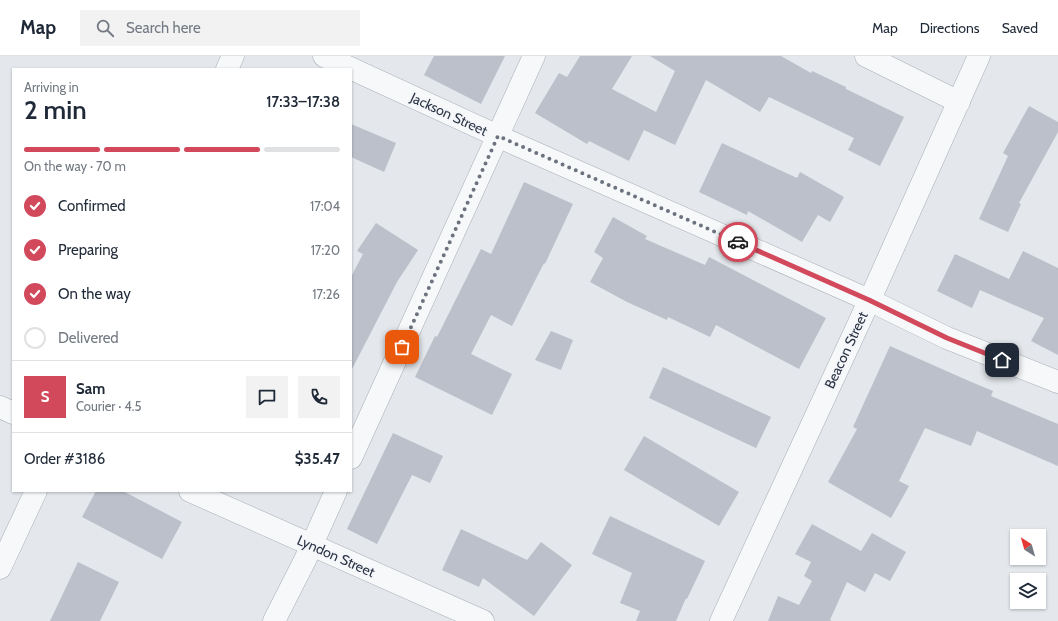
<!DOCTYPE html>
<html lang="en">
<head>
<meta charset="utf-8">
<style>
	:root { --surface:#fff; --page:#f2f2f3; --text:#1f2937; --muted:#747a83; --line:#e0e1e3; --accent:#d1495b }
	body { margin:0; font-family:Cabin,sans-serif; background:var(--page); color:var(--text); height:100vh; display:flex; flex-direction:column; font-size:15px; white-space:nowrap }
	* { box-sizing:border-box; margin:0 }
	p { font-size:13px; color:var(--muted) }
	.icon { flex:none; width:22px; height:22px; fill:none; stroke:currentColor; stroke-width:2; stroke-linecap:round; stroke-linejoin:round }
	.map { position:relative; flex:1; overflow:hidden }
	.side { position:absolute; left:12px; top:12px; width:340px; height:424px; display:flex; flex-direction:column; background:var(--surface); border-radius:0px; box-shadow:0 1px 3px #0004 }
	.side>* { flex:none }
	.needle { width:26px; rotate:323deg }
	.buttons { position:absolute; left:1010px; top:473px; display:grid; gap:8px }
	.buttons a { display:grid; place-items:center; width:36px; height:36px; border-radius:0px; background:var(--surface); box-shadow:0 1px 3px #0004; font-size:20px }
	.pin { position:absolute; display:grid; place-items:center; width:34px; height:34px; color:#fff; margin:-17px; border-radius:8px; box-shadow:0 2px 6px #0006 }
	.courier { position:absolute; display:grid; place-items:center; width:40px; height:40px; margin:-20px; border:3px solid #d1495b; border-radius:50%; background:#fff; color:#222; box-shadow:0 1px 5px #0007 }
	.head em { font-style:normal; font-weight:600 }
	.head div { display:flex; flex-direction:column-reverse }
	.head { display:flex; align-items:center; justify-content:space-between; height:68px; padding:0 12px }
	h1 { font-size:26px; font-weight:600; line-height:30px }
	.bar { display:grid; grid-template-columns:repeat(4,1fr); gap:6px 4px; align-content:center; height:48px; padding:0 12px }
	.bar i { height:5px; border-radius:3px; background:var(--line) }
	.bar .current { background:var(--accent) }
	.bar p { grid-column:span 4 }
	.line { display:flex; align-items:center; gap:10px; padding:0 12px; border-top:1px solid var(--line) }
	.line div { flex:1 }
	.round { display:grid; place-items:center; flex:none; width:42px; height:42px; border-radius:0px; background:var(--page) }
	ol { padding:0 12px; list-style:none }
	li { display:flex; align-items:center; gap:12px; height:44px }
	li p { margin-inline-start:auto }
	li .icon { padding:4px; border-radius:50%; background:var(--accent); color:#fff; stroke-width:4 }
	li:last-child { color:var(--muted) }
	li i { width:22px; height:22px; border:2px solid var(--line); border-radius:50% }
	header { display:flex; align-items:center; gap:24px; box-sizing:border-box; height:56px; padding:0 20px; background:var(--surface); border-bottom:1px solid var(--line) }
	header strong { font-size:19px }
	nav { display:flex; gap:22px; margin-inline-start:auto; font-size:14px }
	.search { width:280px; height:36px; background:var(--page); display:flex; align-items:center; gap:10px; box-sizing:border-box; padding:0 14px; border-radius:0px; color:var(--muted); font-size:15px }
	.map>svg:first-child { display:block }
	.building { fill:#bbc0ca }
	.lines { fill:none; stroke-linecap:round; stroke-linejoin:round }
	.minor-casing { stroke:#a9aeb7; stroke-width:23 }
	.minor { stroke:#f7f8fa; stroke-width:22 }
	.done { stroke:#6c737f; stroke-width:4; stroke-dasharray:0 7.2 }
	.route { stroke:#d1495b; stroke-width:5 }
	.labels { text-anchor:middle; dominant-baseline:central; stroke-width:3.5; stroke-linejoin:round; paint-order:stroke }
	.street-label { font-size:14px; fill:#2b3445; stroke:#f4f6f9 }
</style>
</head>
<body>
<header>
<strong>Map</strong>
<div class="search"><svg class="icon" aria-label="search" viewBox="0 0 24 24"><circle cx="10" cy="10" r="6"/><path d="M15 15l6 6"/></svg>Search here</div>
<nav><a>Map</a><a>Directions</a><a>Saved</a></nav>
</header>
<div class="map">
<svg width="1058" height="565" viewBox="0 0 1058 565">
	<rect width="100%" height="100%" fill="#e4e7ec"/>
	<g class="building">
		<polygon points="434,0 505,0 481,48 424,19"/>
		<polygon points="580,0 632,0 612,33 656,56 675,15 650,0 781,0 811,17 812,15 846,31 846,33 904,61 880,110 848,94 854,82 769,41 760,56 706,24 675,89 644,74 629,105 589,85 587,88 535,57 559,17 567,21"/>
		<polygon points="1029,50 1058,66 1058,76 1019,147 1021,148 1008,176 979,163 1008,100 1003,97"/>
		<polygon points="351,68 396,87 384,116 351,101"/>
		<polygon points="722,87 797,122 800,116 844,141 830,166 818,159 802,186 748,155 747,159 699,136"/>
		<polygon points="524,126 573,148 545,208 544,207 512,270 491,259 471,298 512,318 492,359 415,321 435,280 437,281 481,193 491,198"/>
		<polygon points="613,161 647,180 645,183 705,209 709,201 826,262 799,313 716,269 710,281 668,261 667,264 627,246 590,226 603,202 594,196"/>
		<polygon points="376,167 418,194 397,226 351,315 351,221 363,198 357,195"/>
		<polygon points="1023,195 1058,212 1058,299 1031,285 1044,262 980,234 972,252 937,235 955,198 1009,223"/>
		<polygon points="551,275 573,284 561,314 535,304"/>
		<polygon points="890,290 969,325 993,335 991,340 1058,368 1058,410 977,375 971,390 925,372 899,425 909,430 891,462 828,426 857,373 853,371"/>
		<polygon points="663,311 771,361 756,392 649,342"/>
		<polygon points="393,377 443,400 430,427 412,419 377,488 347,473"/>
		<polygon points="644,380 739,436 719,470 624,414"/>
		<polygon points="96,435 123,435 182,466 162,503 82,461"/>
		<polygon points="610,460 705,505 687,543 686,542 676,565 636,565 640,555 620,547 632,517 592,498"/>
		<polygon points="812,468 861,495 872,477 906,496 890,525 875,517 865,536 847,526 830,564 832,565 768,565 778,540 799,549 812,525 804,520 811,506 795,498"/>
		<polygon points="461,473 527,504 541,486 572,509 534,560 483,522 479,531 442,514"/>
		<polygon points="78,506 119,526 100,565 50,565"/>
	</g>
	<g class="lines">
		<g class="minor-casing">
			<g id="minor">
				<polyline points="324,0 515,88 869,244 947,282 1058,326"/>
				<polyline points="866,0 959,46"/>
				<polyline points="227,13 233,0"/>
				<polyline points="0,351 13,357"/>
				<polyline points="351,402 534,0"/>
				<polyline points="190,435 483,565"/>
				<polyline points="0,512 36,435"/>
				<polyline points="274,565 305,504 336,435"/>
				<polyline points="721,565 876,230 979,0"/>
			</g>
		</g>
		<use href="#minor" class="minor"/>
	</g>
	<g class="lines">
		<polyline class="done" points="402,291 498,80 738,186"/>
		<polyline class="route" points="738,186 869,244 947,282 1002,304"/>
	</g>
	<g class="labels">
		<g class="street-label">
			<text transform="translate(449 58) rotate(25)">Jackson Street</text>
			<text transform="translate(846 294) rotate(-65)">Beacon Street</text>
			<text transform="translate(336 500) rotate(24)">Lyndon Street</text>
		</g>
	</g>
</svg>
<div class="buttons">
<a><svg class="needle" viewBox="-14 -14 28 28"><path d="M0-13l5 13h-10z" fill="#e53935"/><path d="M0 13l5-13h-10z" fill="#747a83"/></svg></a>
<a><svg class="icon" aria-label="layers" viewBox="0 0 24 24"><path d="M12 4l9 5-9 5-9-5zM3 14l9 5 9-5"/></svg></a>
</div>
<div class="pin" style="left:402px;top:291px;background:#ea580c"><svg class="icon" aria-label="bag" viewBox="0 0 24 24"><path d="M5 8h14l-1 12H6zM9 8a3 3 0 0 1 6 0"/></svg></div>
<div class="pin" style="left:1002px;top:304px;background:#1f2937"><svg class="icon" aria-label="home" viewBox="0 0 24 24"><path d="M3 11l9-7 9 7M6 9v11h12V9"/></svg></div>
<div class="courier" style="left:738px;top:186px"><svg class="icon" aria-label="car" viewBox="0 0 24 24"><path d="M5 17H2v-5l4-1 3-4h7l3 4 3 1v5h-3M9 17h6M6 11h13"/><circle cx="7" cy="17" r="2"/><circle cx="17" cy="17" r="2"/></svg></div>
<section class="side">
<div class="head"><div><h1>2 min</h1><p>Arriving in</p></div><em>17:33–17:38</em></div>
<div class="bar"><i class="current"></i><i class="current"></i><i class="current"></i><i></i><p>On the way · 70 m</p></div>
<ol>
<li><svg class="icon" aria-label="check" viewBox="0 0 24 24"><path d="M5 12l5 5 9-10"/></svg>Confirmed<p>17:04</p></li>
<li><svg class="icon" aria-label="check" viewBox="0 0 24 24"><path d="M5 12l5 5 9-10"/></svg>Preparing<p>17:20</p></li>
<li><svg class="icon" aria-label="check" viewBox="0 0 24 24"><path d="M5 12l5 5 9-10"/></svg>On the way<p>17:26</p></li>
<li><i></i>Delivered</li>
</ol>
<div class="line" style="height:72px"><b class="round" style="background:var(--accent);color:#fff">S</b><div><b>Sam</b><p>Courier · 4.5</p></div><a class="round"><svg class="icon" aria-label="chat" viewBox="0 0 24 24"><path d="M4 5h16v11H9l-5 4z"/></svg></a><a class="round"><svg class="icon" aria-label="phone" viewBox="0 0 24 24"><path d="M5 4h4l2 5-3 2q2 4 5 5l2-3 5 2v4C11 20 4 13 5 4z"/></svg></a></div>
<div class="line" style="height:52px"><div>Order #3186</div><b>$35.47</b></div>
</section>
</div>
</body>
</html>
